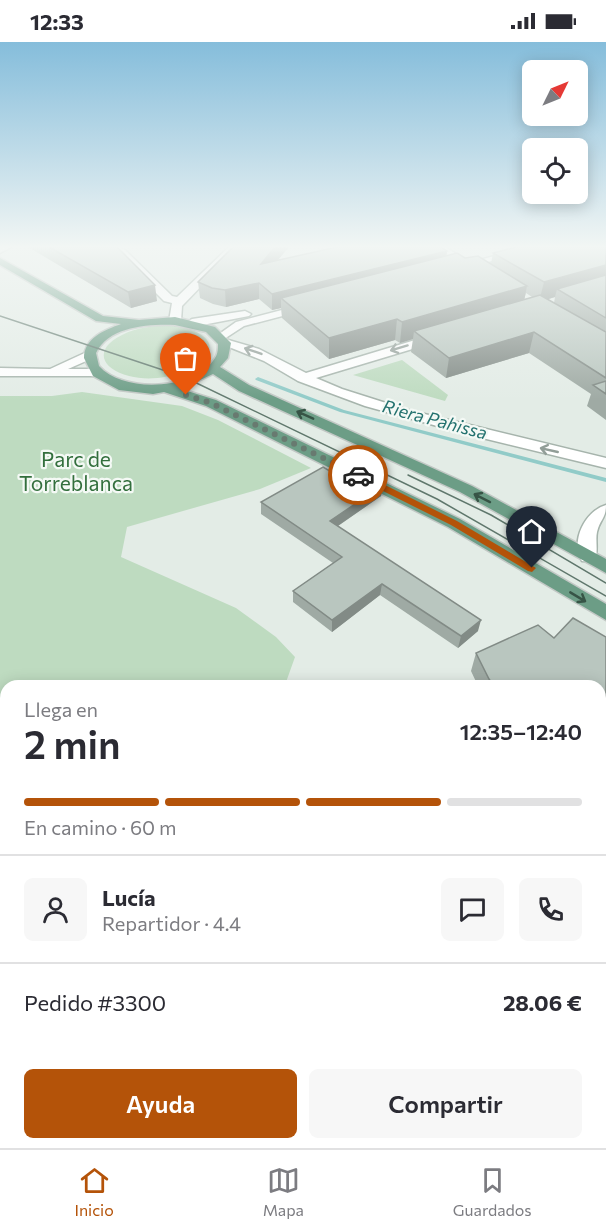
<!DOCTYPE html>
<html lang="es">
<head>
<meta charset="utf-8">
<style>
	:root { --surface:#fff; --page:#f7f7f7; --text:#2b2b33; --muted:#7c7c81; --line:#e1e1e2; --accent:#b45309 }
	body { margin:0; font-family:Commissioner,sans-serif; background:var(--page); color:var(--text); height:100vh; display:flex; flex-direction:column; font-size:22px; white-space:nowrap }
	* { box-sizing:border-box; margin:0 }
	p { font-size:20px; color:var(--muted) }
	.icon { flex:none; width:33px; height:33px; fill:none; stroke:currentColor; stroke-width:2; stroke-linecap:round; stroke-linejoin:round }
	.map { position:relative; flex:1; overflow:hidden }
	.details { position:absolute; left:0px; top:638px; width:606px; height:470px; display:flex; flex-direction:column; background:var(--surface); border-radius:18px 18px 0 0; box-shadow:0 3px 15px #0003 }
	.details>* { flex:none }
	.needle { width:39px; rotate:47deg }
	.tools { position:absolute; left:522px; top:18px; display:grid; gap:12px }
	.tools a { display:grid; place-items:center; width:66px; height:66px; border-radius:9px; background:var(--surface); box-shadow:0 3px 15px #0003; font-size:30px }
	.pin { position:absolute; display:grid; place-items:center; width:51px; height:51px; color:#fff; margin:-62px -26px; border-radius:50% 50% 50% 0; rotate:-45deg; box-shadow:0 0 6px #0007 }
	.pin .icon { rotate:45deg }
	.courier { position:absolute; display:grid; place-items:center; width:60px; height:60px; margin:-30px; border:4px solid #b45309; border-radius:50%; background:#fff; color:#222; box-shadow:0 2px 8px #0007 }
	.overview em { font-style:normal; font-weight:600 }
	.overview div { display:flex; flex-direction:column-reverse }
	.overview { display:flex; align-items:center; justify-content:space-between; height:102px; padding:0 24px }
	h1 { font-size:39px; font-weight:600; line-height:45px }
	.bar { display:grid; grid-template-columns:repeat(4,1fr); gap:9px 6px; align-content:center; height:72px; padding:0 24px }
	.bar i { height:8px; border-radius:4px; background:var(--line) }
	.bar .active { background:var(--accent) }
	.bar p { grid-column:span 4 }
	.line { display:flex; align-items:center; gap:15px; padding:0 24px; border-top:2px solid var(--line) }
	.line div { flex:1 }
	.round { display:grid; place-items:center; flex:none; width:63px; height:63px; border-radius:9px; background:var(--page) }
	.button { display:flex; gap:12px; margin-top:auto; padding:12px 24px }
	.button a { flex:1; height:69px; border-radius:9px; background:var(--accent); color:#fff; font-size:24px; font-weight:600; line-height:69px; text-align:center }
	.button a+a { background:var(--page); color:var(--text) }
	.status { display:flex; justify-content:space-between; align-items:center; height:42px; padding:0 30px; background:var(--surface); direction:ltr }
	.status svg { height:16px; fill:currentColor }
	.tab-bar { display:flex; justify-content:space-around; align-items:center; height:84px; border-top:2px solid var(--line); background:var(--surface); font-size:16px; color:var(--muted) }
	.tab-bar a { display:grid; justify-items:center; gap:3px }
	.tab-bar .active { color:var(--accent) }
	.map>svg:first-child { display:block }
	.green { fill:#bedbc0 }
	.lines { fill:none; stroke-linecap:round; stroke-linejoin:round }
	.stream { fill:#91cbc8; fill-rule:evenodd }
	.minor-casing { stroke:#a6b4ac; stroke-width:3 }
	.tertiary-casing { stroke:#a6b4ac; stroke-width:3 }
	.primary-casing { stroke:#c2c8c5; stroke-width:3 }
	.minor { fill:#fff; fill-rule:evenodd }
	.tertiary { fill:#fff; fill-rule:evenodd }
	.primary { fill:#6c9d86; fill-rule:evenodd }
	.tram { stroke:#5f776c; stroke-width:1.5 }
	.wall { fill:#9faaa4; fill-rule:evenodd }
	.shaded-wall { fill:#828b86 }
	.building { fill:#b9c6bf; stroke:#828b86; stroke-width:1.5 }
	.oneway { stroke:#929e98 }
	.oneway2 { stroke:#375446 }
	.route { fill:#b45309 }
	.done { stroke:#687a70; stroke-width:6; stroke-dasharray:0 10.8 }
	.labels { text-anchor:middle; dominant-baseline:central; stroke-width:4.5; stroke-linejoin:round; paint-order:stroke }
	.far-water-label { font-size:18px; font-style:italic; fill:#24726f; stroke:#f4f9f5 }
	.park-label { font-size:21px; fill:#336f3d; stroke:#f4f9f5 }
</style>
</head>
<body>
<div class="status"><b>12:33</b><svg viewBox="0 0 49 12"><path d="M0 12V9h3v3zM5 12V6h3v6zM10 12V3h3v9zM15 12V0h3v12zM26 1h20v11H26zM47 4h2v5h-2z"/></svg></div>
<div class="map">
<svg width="606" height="1106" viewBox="0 0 606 1106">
	<rect width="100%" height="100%" fill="#e3ece6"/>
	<g class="green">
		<path d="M171,283C256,297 182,348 129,334C101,327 93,307 122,293C137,285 154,284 171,283Z"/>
		<polygon points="402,318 448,353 445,359 353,333"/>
		<polygon points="82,350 182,364 218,378 311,426 260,447 127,485 121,515 236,566 276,595 295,615 285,643 6,644 6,1101 600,1101 600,905 606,908 606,1106 0,1106 0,354 52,354"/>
	</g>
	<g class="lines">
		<polygon class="stream" points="258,335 344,368 606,436 606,440 340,370 256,338 255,337"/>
		<g class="minor-casing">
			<g id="minor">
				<polygon points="106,205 118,205 125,208 172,254 177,255 229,205 239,205 182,264 181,279 175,283 169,279 172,261 164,259 117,212"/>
				<polygon points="434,205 445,205 478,226 469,228"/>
				<polygon points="435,292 441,296 439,299 316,336 342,347 408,368 606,416 606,426 466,392 365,364 298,339 264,319 219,301 225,297 259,307 306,331"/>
				<polygon points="89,309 93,310 95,313 93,316 68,327 98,327 104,331 103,334 0,334 0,326 50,327"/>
				<path d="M606,463C606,477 600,477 597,490C595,499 599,511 594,519H582C570,499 585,469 606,463Z"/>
			</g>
		</g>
		<g class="tertiary-casing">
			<g id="tertiary">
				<polygon points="0,205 11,205 0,211"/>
				<polygon points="528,205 544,205 462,227 457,224"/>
				<polygon points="305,262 309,263 309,267 244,284 221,299 215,295 236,280"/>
				<polygon points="245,269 251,272 249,274 192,285 186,281 192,277"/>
			</g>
		</g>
		<g class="primary-casing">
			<path id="primary" d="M0,216L103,274L139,278L175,275L215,285L231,301L228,316L220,325L249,343L472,444L606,517V531L460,450L239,349L213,332L181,347L216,358L460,477L606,562V578L448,485L206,364L164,350L153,352L119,348L93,334L84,316C84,296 105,288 121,282L96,279L0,223ZM175,283L206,290L218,302C218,306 218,312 215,316C195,348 124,352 99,324L96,311C109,284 149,282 175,283Z"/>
		</g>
		<use href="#minor" class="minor"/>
		<use href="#tertiary" class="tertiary"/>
		<use href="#primary" class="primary"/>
		<g class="tram">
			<polyline points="0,274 184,335 437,457 606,554"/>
			<polyline points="408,433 491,473 606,541"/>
		</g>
	</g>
	<g class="wall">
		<polygon points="28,205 117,205 157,259 131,266"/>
		<path d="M233,205H289L278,218L447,209L446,214L465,216L491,222L493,211L606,205V378L587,364L591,352L529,311L446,336L411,310L413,297L400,301L395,298L329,317L282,276L281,266L272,268L259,257L226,265L213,262L200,256L198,240ZM526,251L532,255L524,258ZM555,255L554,261L548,257Z"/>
		<polygon points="352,442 383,443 381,454 338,484 478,589 458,606 380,553 332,590 293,560 293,549 333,521 261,472 261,460"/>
		<polygon points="606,595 606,680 600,687 600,644 478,644 471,629 476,611 554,596"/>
	</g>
	<g class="shaded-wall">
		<polygon points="275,205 289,205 261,237 261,222"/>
		<polygon points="447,209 445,224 281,256 281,266 272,268 272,252"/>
		<polygon points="606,223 606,241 557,247 555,255 539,260 544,240"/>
		<polygon points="259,241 259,257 226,265 225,248"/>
		<polygon points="155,243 157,259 131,266 128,250"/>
		<polygon points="527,244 523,264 414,289 413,297 400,301 402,280"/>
		<polygon points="397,277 395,298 329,317 329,296"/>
		<polygon points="534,290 529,311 446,336 449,316"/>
		<polygon points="383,443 381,454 329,490 330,479"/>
		<polygon points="382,542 380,553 332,590 332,578"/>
		<polygon points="481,578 478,589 458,606 461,594"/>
		<polygon points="606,674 606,680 600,687 600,681"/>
	</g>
	<g class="building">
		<polygon points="49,205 117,205 155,243 128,250"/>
		<polygon points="233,205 275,205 261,222 337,205 441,205 447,209 272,252 259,241 225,248 212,246 198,240"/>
		<polygon points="516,205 606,205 606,223 544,240 493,211"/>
		<polygon points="457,211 465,216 478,214 527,244 402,280 397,277 329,296 281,256"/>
		<polygon points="606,233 606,276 557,247"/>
		<polygon points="540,253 606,290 606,336 534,290 449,316 414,289"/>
		<polygon points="606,339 606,352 593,343"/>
		<polygon points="323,425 352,442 367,435 383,443 330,479 481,578 461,594 382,542 332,578 293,549 342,515 261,460"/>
		<polygon points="573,576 606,595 606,674 600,681 600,644 494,644 489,637 476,611 538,583 554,596"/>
	</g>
	<defs><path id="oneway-shaft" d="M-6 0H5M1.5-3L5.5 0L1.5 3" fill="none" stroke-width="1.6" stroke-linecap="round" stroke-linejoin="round" transform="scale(1.5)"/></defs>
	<g class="oneway">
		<use href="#oneway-shaft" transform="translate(399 306) rotate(163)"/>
		<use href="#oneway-shaft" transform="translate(253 309) rotate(-161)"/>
		<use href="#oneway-shaft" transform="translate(549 408) rotate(-167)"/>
	</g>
	<g class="oneway2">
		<use href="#oneway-shaft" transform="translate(305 373) rotate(-156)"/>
		<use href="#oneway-shaft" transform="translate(482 456) rotate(-153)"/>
		<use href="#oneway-shaft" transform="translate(578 555) rotate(31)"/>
	</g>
	<linearGradient id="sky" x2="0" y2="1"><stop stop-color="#85bddb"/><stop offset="0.57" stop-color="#f2f6f4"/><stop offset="1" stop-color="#f2f6f4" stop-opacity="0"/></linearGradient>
	<rect width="606" height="359" fill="url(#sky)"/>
	<polygon class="route" points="355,431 361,431 457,479 536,526 532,530 528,529 451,483 355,435"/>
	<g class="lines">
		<polyline class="done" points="186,353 211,361 358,433"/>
	</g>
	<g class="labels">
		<g class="far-water-label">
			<text transform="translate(435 377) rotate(15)">Riera Pahissa</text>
		</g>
		<g class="park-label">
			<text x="76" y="416">Parc de<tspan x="76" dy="24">Torreblanca</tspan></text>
		</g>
	</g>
</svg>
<div class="tools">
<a><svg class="needle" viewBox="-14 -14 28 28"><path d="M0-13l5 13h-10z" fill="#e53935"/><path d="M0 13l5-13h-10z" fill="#7c7c81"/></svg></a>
<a><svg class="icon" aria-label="locate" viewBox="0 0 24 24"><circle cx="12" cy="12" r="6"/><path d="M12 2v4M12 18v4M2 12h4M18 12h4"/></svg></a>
</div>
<div class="pin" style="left:186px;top:353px;background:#ea580c"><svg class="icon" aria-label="bag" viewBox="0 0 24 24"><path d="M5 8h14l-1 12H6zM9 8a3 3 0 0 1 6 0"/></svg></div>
<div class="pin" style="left:532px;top:526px;background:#1f2937"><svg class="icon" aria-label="home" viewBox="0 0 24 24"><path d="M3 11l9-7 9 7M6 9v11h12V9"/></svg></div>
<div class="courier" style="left:358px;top:433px"><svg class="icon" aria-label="car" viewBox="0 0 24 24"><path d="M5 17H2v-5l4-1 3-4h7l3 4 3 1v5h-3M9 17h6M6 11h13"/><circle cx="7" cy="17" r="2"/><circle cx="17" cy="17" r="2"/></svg></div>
<section class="details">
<div class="overview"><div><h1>2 min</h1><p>Llega en</p></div><em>12:35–12:40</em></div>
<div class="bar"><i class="active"></i><i class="active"></i><i class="active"></i><i></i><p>En camino · 60 m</p></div>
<div class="line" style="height:108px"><a class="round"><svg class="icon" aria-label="person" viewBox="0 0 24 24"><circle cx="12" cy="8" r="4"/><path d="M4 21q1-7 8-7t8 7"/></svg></a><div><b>Lucía</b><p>Repartidor · 4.4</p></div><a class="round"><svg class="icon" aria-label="chat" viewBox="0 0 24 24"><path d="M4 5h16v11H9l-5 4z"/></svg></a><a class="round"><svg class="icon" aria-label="phone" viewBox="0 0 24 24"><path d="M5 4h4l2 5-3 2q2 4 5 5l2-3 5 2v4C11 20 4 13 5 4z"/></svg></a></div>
<div class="line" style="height:78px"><div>Pedido #3300</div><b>28.06 €</b></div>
<div class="button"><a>Ayuda</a><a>Compartir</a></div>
</section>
</div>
<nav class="tab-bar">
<a class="active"><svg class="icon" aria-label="home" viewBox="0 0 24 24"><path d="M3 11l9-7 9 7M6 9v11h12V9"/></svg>Inicio</a>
<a><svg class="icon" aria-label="map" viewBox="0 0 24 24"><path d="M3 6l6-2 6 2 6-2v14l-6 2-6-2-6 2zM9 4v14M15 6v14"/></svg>Mapa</a>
<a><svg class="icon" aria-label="saved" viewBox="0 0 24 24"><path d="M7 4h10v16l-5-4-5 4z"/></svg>Guardados</a>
</nav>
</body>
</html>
